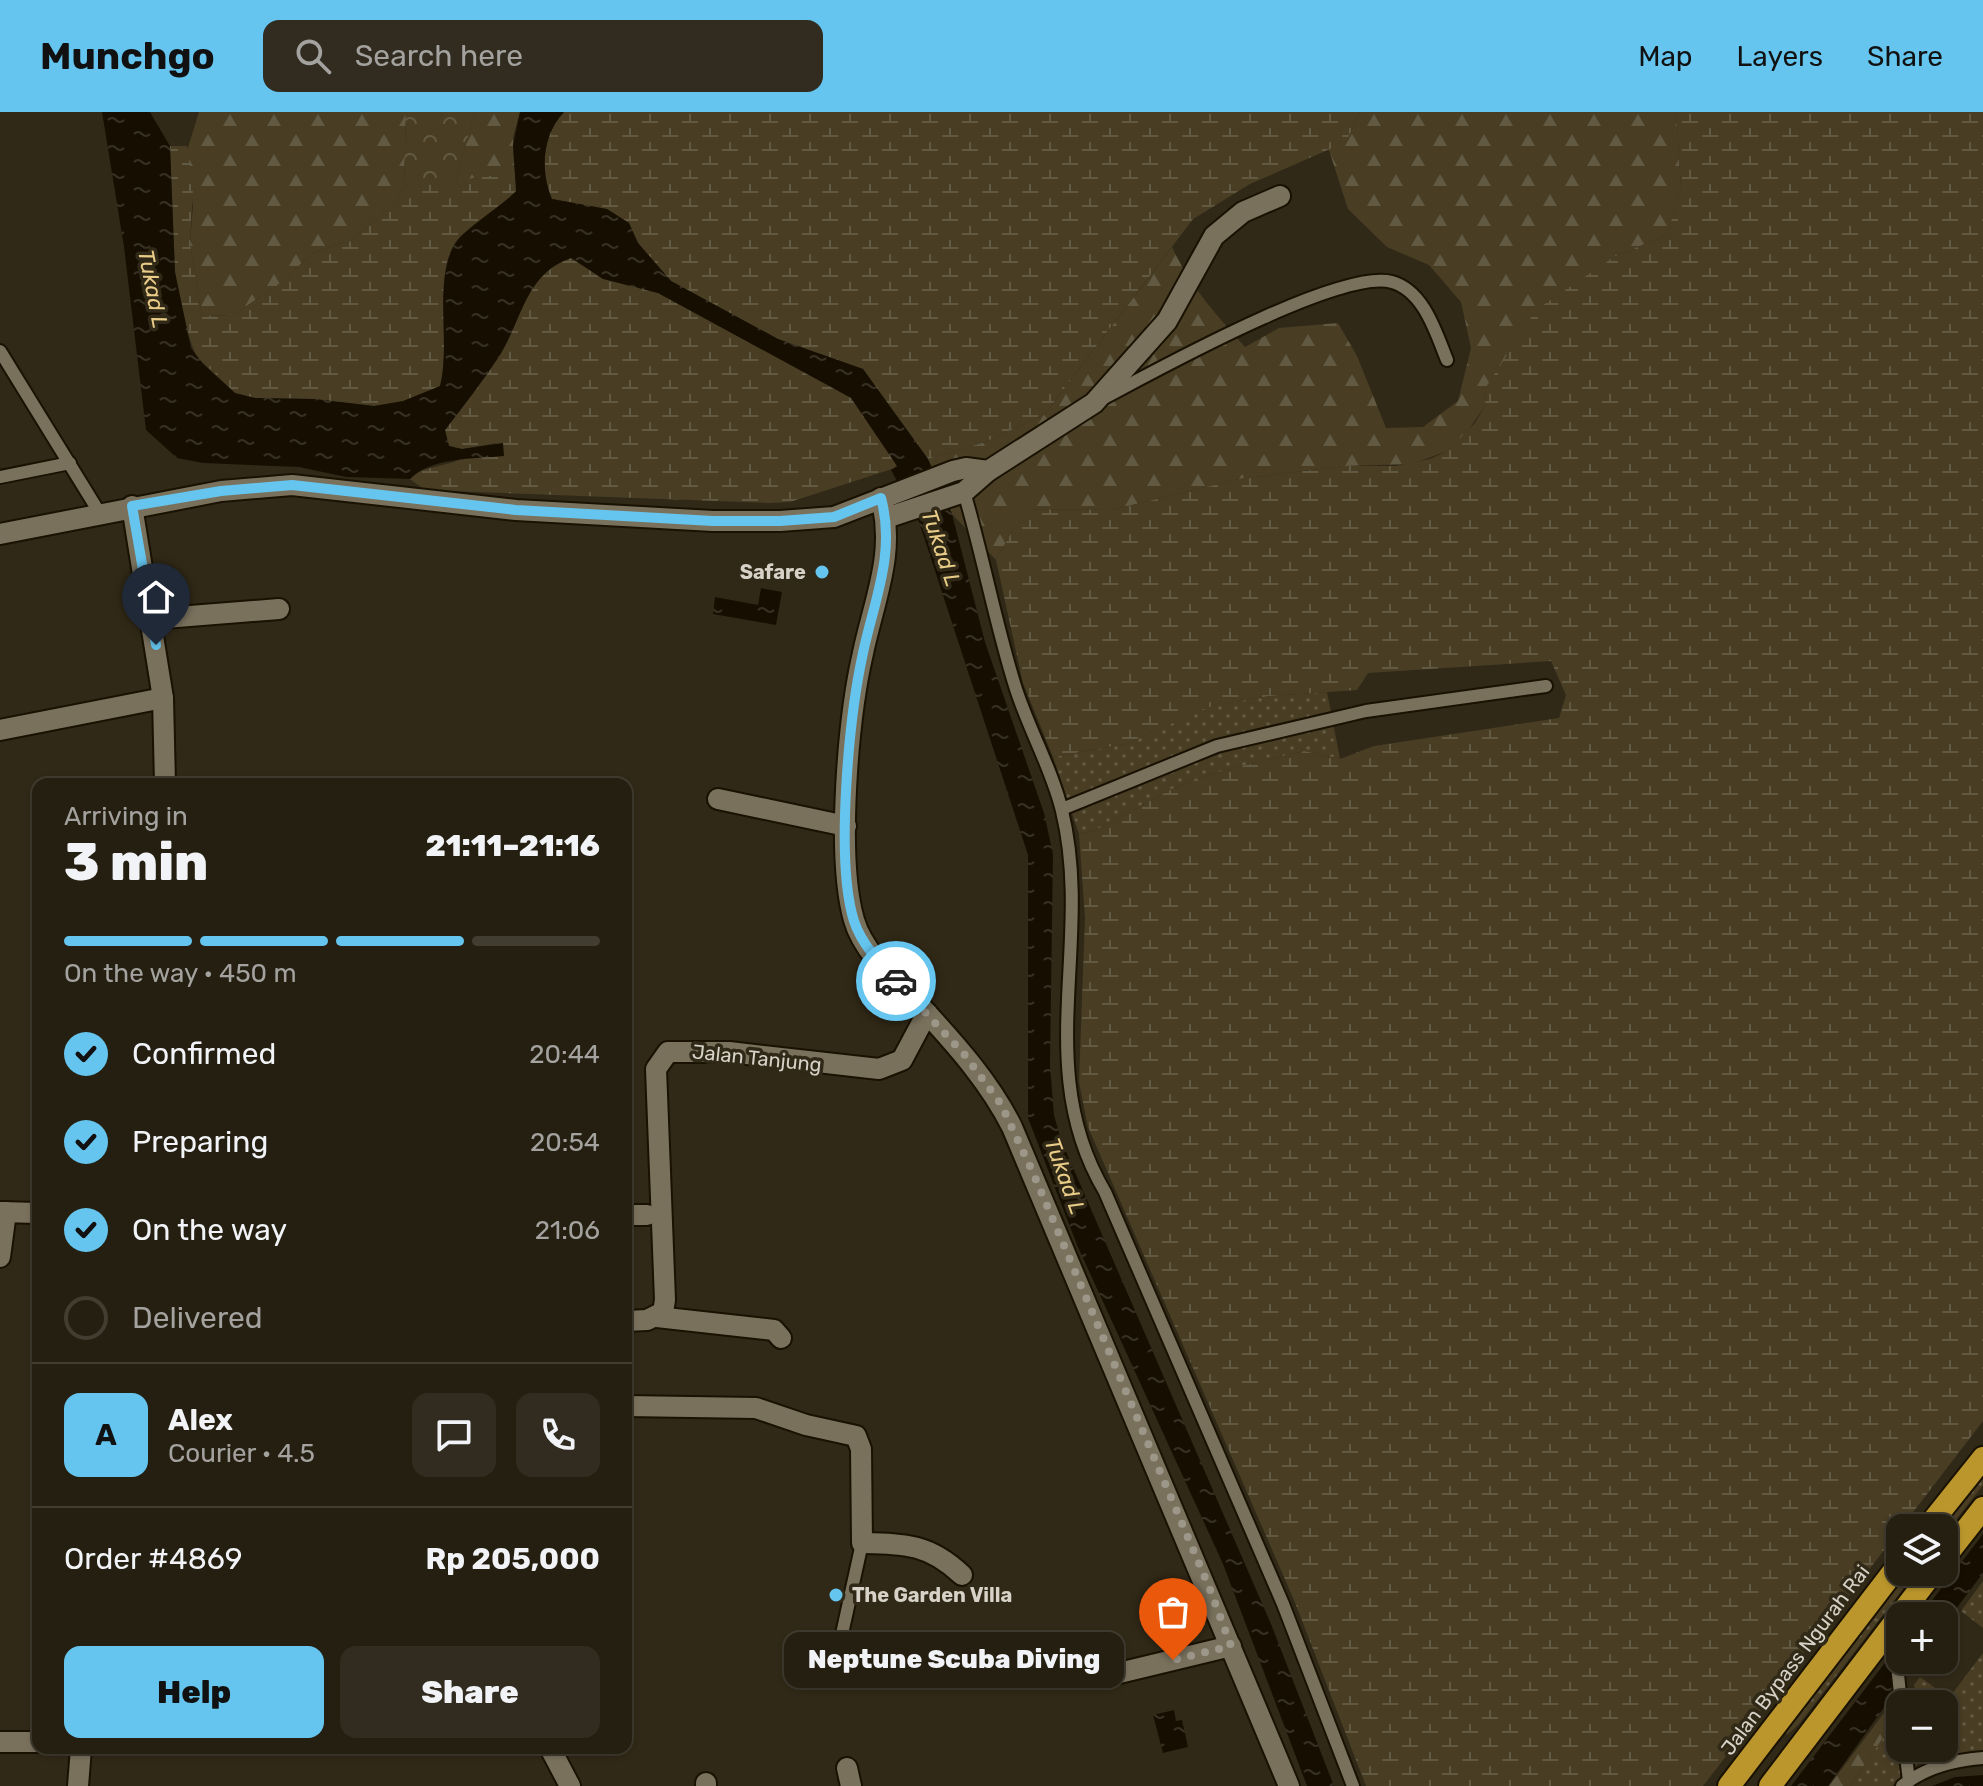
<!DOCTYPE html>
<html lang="en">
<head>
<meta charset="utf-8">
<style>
	:root { --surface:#251f11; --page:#312c1f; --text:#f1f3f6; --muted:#a3a29f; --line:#423d31; --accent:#65c5ef }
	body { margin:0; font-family:Rubik,sans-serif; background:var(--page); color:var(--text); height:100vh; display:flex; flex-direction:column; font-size:30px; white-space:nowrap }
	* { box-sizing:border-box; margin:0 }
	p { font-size:26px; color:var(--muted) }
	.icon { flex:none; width:44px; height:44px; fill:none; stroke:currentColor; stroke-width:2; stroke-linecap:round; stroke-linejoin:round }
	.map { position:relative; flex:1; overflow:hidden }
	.side { position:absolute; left:32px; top:666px; width:600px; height:976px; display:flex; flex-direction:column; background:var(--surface); border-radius:16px; box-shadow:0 2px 6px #0004,0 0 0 2px var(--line) }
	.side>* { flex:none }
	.tools { position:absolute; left:1886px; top:1402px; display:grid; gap:16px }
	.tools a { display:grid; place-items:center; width:72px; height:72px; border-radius:16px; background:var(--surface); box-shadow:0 2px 6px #0004,0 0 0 2px var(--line); font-size:40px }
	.pin { position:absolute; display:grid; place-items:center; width:68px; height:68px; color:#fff; margin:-82px -34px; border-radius:50% 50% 50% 0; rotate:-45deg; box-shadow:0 0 8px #0007 }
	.pin .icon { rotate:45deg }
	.courier { position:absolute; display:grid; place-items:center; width:80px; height:80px; margin:-40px; border:6px solid #65c5ef; border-radius:50%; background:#fff; color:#222; box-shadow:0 2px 10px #0007 }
	.bubble { position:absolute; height:56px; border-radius:16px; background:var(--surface); box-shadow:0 2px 6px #0004,0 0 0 2px var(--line); font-size:26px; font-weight:800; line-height:56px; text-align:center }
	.headline em { font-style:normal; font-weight:800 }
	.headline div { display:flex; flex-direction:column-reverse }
	.headline { display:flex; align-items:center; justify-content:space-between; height:136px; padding:0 32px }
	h1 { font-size:52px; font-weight:800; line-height:60px }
	.bar { display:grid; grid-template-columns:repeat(4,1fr); gap:12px 8px; align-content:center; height:96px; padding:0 32px }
	.bar i { height:10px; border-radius:6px; background:var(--line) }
	.bar .current { background:var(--accent) }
	.bar p { grid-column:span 4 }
	.line { display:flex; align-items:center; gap:20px; padding:0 32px; border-top:2px solid var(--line) }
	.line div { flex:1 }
	.round { display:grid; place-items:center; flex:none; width:84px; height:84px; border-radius:16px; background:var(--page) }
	ol { padding:0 32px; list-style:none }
	li { display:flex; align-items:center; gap:24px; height:88px }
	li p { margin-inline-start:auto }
	li .icon { padding:8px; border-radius:50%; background:var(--accent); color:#111; stroke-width:4 }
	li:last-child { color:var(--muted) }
	li i { width:44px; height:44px; border:4px solid var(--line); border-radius:50% }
	.cta { display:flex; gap:16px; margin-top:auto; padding:16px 32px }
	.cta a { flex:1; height:92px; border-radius:16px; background:var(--accent); color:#111; font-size:32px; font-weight:800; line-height:92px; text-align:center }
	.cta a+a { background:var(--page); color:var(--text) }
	header { display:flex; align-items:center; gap:48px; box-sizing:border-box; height:112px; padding:0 40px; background:var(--accent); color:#111 }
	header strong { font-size:38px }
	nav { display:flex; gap:44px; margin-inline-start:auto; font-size:28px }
	.search { width:560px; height:72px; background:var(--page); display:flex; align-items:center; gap:20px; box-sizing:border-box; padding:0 28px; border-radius:16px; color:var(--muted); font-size:30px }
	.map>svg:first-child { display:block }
	.grass { fill:url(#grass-dots) }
	.forest { fill:url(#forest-firs) }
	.wetland { fill:url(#wetland-marsh) }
	.park { fill:url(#park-crowns) }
	.water { fill:url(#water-ripples) }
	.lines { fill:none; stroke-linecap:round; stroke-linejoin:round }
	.service-casing { stroke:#191202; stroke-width:16 }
	.minor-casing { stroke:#191202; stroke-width:24 }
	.trunk-casing { stroke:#191202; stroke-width:26 }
	.service { stroke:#7a715d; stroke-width:12 }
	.minor { stroke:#7a715d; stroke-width:20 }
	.trunk { stroke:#bb962c; stroke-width:22 }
	.done { stroke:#9c9789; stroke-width:8; stroke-dasharray:0 14.4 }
	.route { stroke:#65c5ef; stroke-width:10 }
	.poi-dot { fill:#65c5ef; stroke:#312917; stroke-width:3 }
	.labels { text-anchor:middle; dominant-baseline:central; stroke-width:7; stroke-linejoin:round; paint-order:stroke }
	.poi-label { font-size:20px; font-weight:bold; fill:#d6d2c7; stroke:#312917; text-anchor:end }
	.street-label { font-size:20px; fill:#d6d2c7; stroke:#312917 }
	.water-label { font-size:22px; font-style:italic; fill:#e8cc88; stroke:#312917 }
</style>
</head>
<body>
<header>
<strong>Munchgo</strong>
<div class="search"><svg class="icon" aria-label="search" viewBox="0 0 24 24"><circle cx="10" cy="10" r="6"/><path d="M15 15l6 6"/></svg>Search here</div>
<nav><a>Map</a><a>Layers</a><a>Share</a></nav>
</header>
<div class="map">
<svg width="1983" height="1674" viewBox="0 0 1983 1674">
	<defs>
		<pattern id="grass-dots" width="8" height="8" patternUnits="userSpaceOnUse" patternTransform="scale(2)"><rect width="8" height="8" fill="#493e24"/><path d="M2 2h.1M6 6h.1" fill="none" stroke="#625942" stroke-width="1.8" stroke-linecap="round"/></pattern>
		<pattern id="forest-firs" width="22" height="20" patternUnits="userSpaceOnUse" patternTransform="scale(2)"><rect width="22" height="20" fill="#493e24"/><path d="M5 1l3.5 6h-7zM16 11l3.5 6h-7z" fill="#625942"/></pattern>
		<pattern id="wetland-marsh" width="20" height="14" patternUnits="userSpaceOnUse" patternTransform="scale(2)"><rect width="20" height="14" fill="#493e24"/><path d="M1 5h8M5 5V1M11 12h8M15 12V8" fill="none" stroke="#625942"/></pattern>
		<pattern id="park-crowns" width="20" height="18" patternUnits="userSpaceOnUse" patternTransform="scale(2)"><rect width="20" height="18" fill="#493e24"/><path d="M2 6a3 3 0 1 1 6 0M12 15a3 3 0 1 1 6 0" fill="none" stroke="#625942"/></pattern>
		<pattern id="water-ripples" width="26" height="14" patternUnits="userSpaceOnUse" patternTransform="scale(2)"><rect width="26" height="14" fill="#160e00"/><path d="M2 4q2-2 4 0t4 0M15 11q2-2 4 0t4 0" fill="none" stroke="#373024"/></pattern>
	</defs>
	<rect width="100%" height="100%" fill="#312917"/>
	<g class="grass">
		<polygon points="1327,580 1340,647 1304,639 1210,662 1172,677 1094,719 1079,722 1053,645 1125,632 1211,594 1269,584"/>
		<polygon points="1983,1360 1983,1373 1944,1423 1944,1416 1940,1416"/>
		<polygon points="1907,1460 1916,1460 1799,1612 1787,1623 1786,1620"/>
		<polygon points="1983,1469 1983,1516 1961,1499"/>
		<polygon points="1983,1541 1983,1638 1931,1647 1918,1652 1892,1674 1850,1674 1887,1620 1890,1639 1900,1628 1900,1636 1944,1636 1944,1592 1917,1592 1914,1573 1920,1565 1949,1586"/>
	</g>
	<g class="forest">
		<polygon points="199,0 406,0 404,75 396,90 351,129 314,140 278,173 233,203 202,204 190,131 193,94 186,42"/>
		<polygon points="475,0 520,0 513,25 514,51 498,63 455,71"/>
		<path d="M1360,0H1676L1681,75L1667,123L1614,145L1584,168L1486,275L1485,294L1463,326L1447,339L1412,352L1344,354L1239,367L1112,398L1025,397L996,448L952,402L928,347L985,330L1044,303L1172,135C1189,173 1217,204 1245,235L1279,216L1338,211L1357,244L1386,316L1423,315L1458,289L1471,236L1461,190L1429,153L1387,135L1348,97L1328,35L1346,30Z"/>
		<polygon points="1890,1593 1887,1620 1850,1674 1829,1674"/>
	</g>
	<g class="wetland">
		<path d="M564,0H1360L1346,30L1250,72L1193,107L1044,303L985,330L928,347L863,257L778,227L671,169L638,131L629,111L607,97L552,87C540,59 542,23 564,0Z"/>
		<polygon points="1676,0 1983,0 1983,1309 1703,1674 1366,1674 1294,1488 1088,1015 1079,970 1085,806 1079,722 1094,719 1172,677 1210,662 1304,639 1340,647 1374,634 1559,606 1566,583 1551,549 1368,561 1357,578 1269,584 1212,594 1125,632 1053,645 1023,571 996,448 1025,397 1112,398 1239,367 1344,354 1395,354 1430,347 1447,339 1475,311 1485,294 1486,275 1536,198 1614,145 1667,123 1681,75"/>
		<path d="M170,34H187L193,75L190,131L202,204L233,203L278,173L314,140L351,129L396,90L404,75L497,63L514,51L517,79C503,93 463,118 455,131C433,167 451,233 440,274L403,290L374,294L315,287L255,286L235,281L196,244L183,208L175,160Z"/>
		<path d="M571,146L612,169L658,181L851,285L898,355L790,390L769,391L425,378L410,367L419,359L454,350L497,331L462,337L449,334L445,318C464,293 483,269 500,243C522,207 526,161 571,146Z"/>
	</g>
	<polygon class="park" points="406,0 475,0 455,71 404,75"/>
	<g class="water">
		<path d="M102,0H150L170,34L175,160L191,236L203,252L235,281L255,286L315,287L374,294L403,289L440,274C451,232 433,167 455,132C463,118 503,93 516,79L513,33L520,0H564C542,23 540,59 552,87L607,97L629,111L638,131L671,169L778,227L863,257L928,347L952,402L985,530L1044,701L1053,742L1050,953L1054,1003L1061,1028L1271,1512L1334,1674H1307L1223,1452L1077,1133L1028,1006V743L919,410L891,358L897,354L851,286L658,181L603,167L571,146C526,161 522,207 500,243C483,269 464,293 445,318L449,334L462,337L503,331L504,344C474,347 432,345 410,367L346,365L299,355L203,351L177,346L146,318L124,135Z"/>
		<polygon points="761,476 782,480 776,513 713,502 715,485 758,493"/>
		<polygon points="1983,1422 1983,1461 1944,1513 1944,1504 1920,1504"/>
		<polygon points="1900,1531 1900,1548 1918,1548 1828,1674 1791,1674"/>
		<polygon points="1174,1598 1176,1609 1182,1608 1188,1635 1163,1641 1153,1603"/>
		<polygon points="1983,1663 1983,1674 1932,1674 1955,1665"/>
	</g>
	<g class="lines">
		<g class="service-casing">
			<g id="service">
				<polyline points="0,239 99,400"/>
				<path d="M1104,286C1155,259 1341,156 1392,170C1424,179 1436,221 1447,248"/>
				<polyline points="0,365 70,351"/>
				<path d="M964,380C983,444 995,510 1015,574C1028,616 1052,657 1062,699C1094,830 1031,956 1105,1080L1283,1492L1353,1674"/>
				<polyline points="1062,697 1217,634 1366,599 1546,574"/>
				<polyline points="1893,1512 1901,1592"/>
				<polyline points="840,1531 862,1431"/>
				<polyline points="1905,1636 1909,1669"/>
				<path d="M1902,1674C1926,1655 1953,1648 1983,1646"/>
			</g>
		</g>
		<g class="minor-casing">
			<g id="minor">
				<path d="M881,386C896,441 874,488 863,541C848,606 836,745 854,808C864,843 900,872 924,898C957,934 990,971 1012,1015L1289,1674"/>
				<polyline points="132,394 163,586 165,672"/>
				<polyline points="886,406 964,380 988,359 1094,291 1167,209 1214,124 1243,100 1280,84"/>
				<polyline points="0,422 221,379 292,373 516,398 713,409 780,409 834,405 953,359 966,356 988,359"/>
				<polyline points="152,507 279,497"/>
				<polyline points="0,618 163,586"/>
				<polyline points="718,687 846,714"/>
				<polyline points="0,1100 38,1101"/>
				<polyline points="626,1103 647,1103"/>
				<polyline points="0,1145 6,1100"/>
				<polyline points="657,1205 774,1218 781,1226"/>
				<polyline points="626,1209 647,1208 663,1200 665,1188 656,957 668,940 729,940 879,957 902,948 927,901"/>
				<path d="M626,1294L756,1296L806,1313L856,1324L861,1337L862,1431C906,1432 929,1432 962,1463"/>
				<polyline points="1115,1562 1231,1534"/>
				<polyline points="0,1630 38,1630"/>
				<polyline points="550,1636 570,1674"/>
				<polyline points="847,1656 851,1674"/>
				<polyline points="706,1671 706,1674"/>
				<polyline points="78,1674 81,1636"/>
			</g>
		</g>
		<g class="trunk-casing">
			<g id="trunk">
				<polyline points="1927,1416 1983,1346"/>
				<polyline points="1944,1446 1983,1396"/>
				<polyline points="1729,1674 1900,1451"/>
				<polyline points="1770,1674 1933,1460"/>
			</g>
		</g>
		<use href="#service" class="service"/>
		<use href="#minor" class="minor"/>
		<use href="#trunk" class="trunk"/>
	</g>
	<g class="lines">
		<polyline class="done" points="896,869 964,942 1001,992 1034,1063 1209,1475 1231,1534 1173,1548"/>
		<path class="route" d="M156,533L132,394L221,379L292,373L516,398L713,409H780L834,405L881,386C896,441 874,489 863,541C849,605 835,749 854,809C861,831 880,852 896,869"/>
	</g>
	<g class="poi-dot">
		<circle cx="822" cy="460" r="8"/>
		<circle cx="836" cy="1483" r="8"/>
	</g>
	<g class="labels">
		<g class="poi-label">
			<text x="806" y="460">Safare</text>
			<text x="852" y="1483" text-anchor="start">The Garden Villa</text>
		</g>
		<g class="street-label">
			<text transform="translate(757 946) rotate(6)">Jalan Tanjung</text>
			<text transform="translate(1795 1548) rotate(-53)">Jalan Bypass Ngurah Rai</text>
		</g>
		<g class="water-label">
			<text transform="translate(153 177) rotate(79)">Tukad L</text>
			<text transform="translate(941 436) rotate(71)">Tukad L</text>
			<text transform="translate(1065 1064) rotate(70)">Tukad L</text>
		</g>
	</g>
</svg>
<div class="tools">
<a><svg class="icon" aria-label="layers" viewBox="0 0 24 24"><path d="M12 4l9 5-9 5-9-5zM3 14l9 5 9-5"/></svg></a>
<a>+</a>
<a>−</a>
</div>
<div class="pin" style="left:1173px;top:1548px;background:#ea580c"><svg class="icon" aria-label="bag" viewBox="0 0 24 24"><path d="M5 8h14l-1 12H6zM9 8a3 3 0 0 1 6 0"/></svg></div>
<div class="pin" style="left:156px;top:533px;background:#1f2937"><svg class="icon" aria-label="home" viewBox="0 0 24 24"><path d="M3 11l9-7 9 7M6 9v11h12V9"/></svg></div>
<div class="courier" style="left:896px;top:869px"><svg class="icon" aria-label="car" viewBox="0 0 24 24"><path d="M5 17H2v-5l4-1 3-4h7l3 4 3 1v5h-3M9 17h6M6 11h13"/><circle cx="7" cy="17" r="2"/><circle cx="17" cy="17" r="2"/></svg></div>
<div class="bubble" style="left:784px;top:1520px;width:340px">Neptune Scuba Diving</div>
<section class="side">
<div class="headline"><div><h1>3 min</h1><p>Arriving in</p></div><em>21:11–21:16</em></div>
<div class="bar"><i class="current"></i><i class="current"></i><i class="current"></i><i></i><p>On the way · 450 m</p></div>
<ol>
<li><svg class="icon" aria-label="check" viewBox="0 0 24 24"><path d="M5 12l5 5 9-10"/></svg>Confirmed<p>20:44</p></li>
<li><svg class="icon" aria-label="check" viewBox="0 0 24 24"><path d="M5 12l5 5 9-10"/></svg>Preparing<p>20:54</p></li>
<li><svg class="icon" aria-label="check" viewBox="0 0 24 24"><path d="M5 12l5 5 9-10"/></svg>On the way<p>21:06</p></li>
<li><i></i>Delivered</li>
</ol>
<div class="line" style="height:144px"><b class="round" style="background:var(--accent);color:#111">A</b><div><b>Alex</b><p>Courier · 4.5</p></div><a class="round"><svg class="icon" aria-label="chat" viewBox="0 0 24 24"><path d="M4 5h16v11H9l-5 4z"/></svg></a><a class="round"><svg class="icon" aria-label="phone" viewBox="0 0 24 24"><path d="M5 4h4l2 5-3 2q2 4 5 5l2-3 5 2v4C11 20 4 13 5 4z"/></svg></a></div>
<div class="line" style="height:104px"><div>Order #4869</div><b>Rp 205,000</b></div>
<div class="cta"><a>Help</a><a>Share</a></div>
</section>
</div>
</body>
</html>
